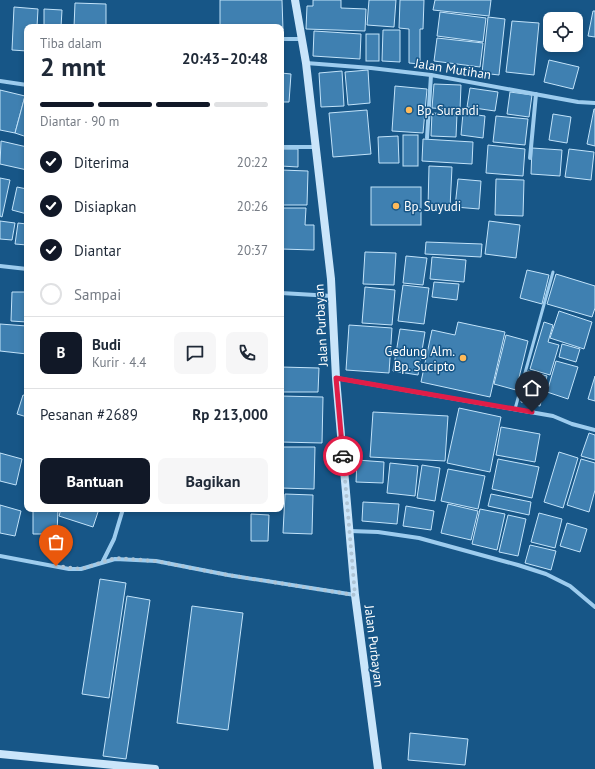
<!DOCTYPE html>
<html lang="id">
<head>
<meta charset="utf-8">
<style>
	:root { --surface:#fff; --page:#f6f6f7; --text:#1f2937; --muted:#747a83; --line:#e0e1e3; --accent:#111827 }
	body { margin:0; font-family:"PT Sans",sans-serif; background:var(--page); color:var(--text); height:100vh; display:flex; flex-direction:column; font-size:15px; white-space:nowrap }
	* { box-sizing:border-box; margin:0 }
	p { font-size:13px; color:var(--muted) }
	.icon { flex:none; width:22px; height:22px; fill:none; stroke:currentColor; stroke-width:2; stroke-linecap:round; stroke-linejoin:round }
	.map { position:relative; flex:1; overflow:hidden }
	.panel { position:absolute; left:24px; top:24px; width:260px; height:488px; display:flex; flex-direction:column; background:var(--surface); border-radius:8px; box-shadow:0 2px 6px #0003 }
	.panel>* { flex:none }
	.tools { position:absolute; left:543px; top:12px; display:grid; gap:8px }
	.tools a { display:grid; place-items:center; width:40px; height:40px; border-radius:8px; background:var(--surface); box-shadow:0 2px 6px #0003; font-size:20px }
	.pin { position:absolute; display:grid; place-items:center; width:34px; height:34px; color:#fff; margin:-41px -17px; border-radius:50% 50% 50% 0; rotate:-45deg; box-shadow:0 0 4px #0007 }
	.pin .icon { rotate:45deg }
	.courier { position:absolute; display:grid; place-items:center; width:40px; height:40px; margin:-20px; border:3px solid #e11d48; border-radius:50%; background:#fff; color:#222; box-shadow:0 1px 5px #0007 }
	.summary em { font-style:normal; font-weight:700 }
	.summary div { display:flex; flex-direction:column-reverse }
	.summary { display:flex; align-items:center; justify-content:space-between; height:68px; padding:0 16px }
	h1 { font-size:26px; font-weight:700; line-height:30px }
	.bar { display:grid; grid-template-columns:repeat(4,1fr); gap:6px 4px; align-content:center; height:48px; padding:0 16px }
	.bar i { height:5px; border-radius:3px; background:var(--line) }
	.bar .on { background:var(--accent) }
	.bar p { grid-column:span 4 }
	.line { display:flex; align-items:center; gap:10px; padding:0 16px; border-top:1px solid var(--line) }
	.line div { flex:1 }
	.round { display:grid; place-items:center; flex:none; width:42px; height:42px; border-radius:8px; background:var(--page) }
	ol { padding:0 16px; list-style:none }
	li { display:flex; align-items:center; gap:12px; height:44px }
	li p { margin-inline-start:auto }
	li .icon { padding:4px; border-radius:50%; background:var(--accent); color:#fff; stroke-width:4 }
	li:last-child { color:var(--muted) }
	li i { width:22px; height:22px; border:2px solid var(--line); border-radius:50% }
	.primary-button { display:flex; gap:8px; margin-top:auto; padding:8px 16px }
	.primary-button a { flex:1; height:46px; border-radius:8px; background:var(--accent); color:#fff; font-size:16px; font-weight:700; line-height:46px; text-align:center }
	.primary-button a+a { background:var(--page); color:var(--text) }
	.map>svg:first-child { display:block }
	.building { fill:#3f80b1; stroke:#c2e3fa }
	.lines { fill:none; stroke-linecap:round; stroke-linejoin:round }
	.lane { stroke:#9dccee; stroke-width:3 }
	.street { stroke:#9dccee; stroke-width:4 }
	.secondary { stroke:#cae5fa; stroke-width:8 }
	.done { stroke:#aec4d5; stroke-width:4; stroke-dasharray:0 7.2 }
	.route { stroke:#e11d48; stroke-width:5 }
	.poi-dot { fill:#ffba59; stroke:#175687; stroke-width:1.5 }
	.labels { text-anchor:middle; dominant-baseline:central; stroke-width:3; stroke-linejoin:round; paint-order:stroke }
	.street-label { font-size:13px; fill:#fff; stroke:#175687 }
	.poi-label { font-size:13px; fill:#fff; stroke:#175687; text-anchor:start }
</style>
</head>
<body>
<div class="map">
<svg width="595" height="769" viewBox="0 0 595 769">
	<rect width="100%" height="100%" fill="#175687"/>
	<g class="building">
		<polygon points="220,0 282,0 283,30 281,30 281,27 220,27"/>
		<polygon points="313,0 341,0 341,8 366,9 365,31 306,29 307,6 313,6"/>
		<polygon points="369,0 396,0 394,27 367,25"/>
		<polygon points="400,0 424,0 423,29 420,29 420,64 409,63 409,29 399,28"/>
		<polygon points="435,0 491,0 489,16 433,10"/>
		<polygon points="75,3 106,4 106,27 74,27"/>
		<polygon points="14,7 38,9 37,27 27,27 27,51 12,50"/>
		<polygon points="44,9 62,10 61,27 44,27"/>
		<polygon points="593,11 595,11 595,37 588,36"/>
		<polygon points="440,12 486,18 483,42 437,36"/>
		<polygon points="488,17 505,19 499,75 482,73"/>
		<polygon points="512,21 539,23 534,75 506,72"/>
		<polygon points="383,30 400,30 400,62 382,61"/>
		<polygon points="314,31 361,34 360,59 313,56"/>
		<rect x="366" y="34" width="13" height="27"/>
		<polygon points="437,38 483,43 480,67 434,61"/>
		<polygon points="549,60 579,67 573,89 544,82"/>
		<polygon points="368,70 370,103 348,105 345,72"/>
		<polygon points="342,71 344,106 321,107 319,73"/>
		<polygon points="281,73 291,74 289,102 281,102"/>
		<polygon points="434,84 461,85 460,110 432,108"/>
		<polygon points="395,86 427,89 423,133 392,131"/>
		<polygon points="470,88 498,92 495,111 467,107"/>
		<polygon points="0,90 25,96 15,133 0,130"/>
		<polygon points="510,92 532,95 529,117 507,114"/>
		<polygon points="25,96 27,97 27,137 15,133"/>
		<polygon points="594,109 595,109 595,146 587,144"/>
		<polygon points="367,110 371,154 333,157 329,113"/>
		<polygon points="432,113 457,114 456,137 431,136"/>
		<polygon points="463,113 485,116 483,138 461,135"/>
		<polygon points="553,114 571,117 567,143 549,140"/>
		<polygon points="496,116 528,119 525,145 493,142"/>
		<rect x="403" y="135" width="15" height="31"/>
		<polygon points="398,136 399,163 379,163 378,137"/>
		<polygon points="423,139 473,142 472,164 422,161"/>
		<polygon points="1,141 27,147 27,170 0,164"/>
		<polygon points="488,145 525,149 523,176 486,173"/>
		<polygon points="532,148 562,150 560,176 531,174"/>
		<polygon points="281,149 298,149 298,167 281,166"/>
		<polygon points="569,149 594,152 591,180 565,177"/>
		<polygon points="429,166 452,167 450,208 428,208"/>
		<polygon points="281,170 308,171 307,205 281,205"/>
		<polygon points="0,178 10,180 2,217 0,216"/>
		<polygon points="458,179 481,181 479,209 455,207"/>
		<polygon points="496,179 524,180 523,216 495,215"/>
		<polygon points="17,187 27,189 27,214 12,210"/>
		<rect x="371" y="187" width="50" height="38"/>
		<polygon points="281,208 306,208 305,225 314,225 314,250 281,249"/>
		<polygon points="0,221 15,223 12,240 0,239"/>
		<polygon points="489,221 520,225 516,258 485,254"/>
		<polygon points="18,223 27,224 27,245 15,244"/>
		<polygon points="426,242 482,244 481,257 425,254"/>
		<polygon points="365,252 396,253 394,285 363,284"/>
		<polygon points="406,256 427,258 423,285 403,283"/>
		<polygon points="432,257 466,260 464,282 430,279"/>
		<polygon points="527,270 549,275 542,304 520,298"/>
		<polygon points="556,274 595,286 595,308 592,317 547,304"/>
		<polygon points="434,282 459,284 457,300 432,297"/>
		<polygon points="403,285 429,288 424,324 398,321"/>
		<polygon points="365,287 395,290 392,325 362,323"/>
		<polygon points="12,292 27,292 27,322 11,321"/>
		<polygon points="559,311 592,322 584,349 550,338"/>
		<polygon points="458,322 505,332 490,397 421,382 432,330 455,335"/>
		<polygon points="544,322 553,325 548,342 559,345 550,375 530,369"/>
		<polygon points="0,324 27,326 27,354 0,351"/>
		<polygon points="349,325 392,328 389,373 346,370"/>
		<polygon points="400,329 425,332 418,375 393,371"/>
		<polygon points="506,335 528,341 516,390 494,384"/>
		<polygon points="562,344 580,349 576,362 559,357"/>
		<polygon points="556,361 578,367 568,399 547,392"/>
		<polygon points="281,367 319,368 318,392 281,392"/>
		<polygon points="528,371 547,376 540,406 521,402"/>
		<polygon points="595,376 595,401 588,399"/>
		<polygon points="23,395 27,396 27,417 17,414"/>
		<polygon points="281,396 323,397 322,443 281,442"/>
		<polygon points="459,408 501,417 490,472 447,463"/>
		<polygon points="373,412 448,416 445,461 370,457"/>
		<polygon points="501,427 540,434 535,462 496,455"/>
		<polygon points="589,433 595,435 595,460 581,456"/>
		<polygon points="281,447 315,447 314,489 281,488"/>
		<polygon points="559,452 578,458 563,508 544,502"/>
		<polygon points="0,453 22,459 16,485 0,481"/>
		<polygon points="498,459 539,467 532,498 492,489"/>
		<polygon points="581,459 595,463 595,490 589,512 567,505"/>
		<polygon points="357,460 384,462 383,483 356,482"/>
		<polygon points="390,463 418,466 415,496 387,493"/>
		<polygon points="422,465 440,468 435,501 417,498"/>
		<polygon points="448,469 485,476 478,509 441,501"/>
		<polygon points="285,494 313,495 312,534 283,533"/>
		<polygon points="491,494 531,502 529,515 488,506"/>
		<polygon points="363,502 399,504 397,524 362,521"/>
		<polygon points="448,504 478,511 471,540 441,533"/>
		<polygon points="0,505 21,511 15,536 0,533"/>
		<polygon points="406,506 434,511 431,530 403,526"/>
		<polygon points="33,509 58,509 57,534 33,534"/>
		<polygon points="61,509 99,509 93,527 59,516"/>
		<rect x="163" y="509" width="117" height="1"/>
		<polygon points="480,509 505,514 497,550 472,544"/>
		<polygon points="539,513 562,519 555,548 531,542"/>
		<polygon points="251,514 269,515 268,541 251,541"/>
		<polygon points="508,515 526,519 518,556 499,552"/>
		<polygon points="567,523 587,529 580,552 560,546"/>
		<polygon points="530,545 556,551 551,570 525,563"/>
		<polygon points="100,579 126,583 109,698 82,694"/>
		<polygon points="127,596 150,600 126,759 103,756"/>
		<polygon points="192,606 243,613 228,730 177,723"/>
		<polygon points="410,733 468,739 465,765 408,760"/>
	</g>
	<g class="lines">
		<polyline class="lane" points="515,409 553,272"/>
		<g class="street">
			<polyline points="281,39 302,39"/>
			<polyline points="306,63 371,68 431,75 578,102 595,103"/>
			<polyline points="0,81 27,85"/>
			<polyline points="427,138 431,75"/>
			<polyline points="281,147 315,147"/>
			<polyline points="530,158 536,94"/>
			<polyline points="0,266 27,269"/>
			<polyline points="281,293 332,296"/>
			<polyline points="336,378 553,416 572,424 595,430"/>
			<polyline points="350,531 378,532 419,538 518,565 546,574 570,586 595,607"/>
			<polyline points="0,556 69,569 81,569 115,559 156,561 228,575 355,595"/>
			<polyline points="103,561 114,539 123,509"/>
		</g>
		<g class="secondary">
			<polyline points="295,0 306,63 331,279 336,378 355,595 378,769"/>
			<polyline points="0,754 155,769"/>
		</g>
	</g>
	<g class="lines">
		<polyline class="done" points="56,566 81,569 115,558 156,561 228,575 355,595 343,456"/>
		<polyline class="route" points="343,456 336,378 532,412"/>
	</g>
	<g class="poi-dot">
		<circle cx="409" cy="110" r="4"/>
		<circle cx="396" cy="206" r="4"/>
		<circle cx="463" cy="358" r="4"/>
	</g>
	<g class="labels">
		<g class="street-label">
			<text transform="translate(453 69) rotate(9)">Jalan Mutihan</text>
			<text transform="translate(321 325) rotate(-93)">Jalan Purbayan</text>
			<text transform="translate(374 646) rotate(83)">Jalan Purbayan</text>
		</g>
		<g class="poi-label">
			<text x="417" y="110">Bp. Surandi</text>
			<text x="404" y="206">Bp. Suyudi</text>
			<text x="455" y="351" text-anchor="end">Gedung Alm.<tspan x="455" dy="15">Bp. Sucipto</tspan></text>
		</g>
	</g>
</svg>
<div class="tools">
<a><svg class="icon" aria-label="locate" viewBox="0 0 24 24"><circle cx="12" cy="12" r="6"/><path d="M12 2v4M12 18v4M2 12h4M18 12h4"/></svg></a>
</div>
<div class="pin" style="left:56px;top:566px;background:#ea580c"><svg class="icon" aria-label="bag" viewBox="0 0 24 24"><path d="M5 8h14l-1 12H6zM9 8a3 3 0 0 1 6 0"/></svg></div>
<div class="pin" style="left:532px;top:412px;background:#1f2937"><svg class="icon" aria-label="home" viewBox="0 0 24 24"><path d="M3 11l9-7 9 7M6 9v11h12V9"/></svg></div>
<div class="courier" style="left:343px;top:456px"><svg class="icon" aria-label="car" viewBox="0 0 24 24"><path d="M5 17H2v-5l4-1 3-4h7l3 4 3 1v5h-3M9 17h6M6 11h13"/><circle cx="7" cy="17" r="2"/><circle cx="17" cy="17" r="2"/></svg></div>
<section class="panel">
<div class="summary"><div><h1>2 mnt</h1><p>Tiba dalam</p></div><em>20:43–20:48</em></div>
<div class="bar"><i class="on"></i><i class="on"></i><i class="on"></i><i></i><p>Diantar · 90 m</p></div>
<ol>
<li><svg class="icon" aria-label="check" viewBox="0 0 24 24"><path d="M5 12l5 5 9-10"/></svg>Diterima<p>20:22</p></li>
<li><svg class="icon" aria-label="check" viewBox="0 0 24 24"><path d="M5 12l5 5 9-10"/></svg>Disiapkan<p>20:26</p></li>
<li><svg class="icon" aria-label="check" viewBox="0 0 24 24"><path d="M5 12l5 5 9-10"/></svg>Diantar<p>20:37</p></li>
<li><i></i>Sampai</li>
</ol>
<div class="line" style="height:72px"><b class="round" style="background:var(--accent);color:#fff">B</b><div><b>Budi</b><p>Kurir · 4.4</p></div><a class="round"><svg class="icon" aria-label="chat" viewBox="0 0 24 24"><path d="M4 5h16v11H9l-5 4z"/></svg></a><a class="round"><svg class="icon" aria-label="phone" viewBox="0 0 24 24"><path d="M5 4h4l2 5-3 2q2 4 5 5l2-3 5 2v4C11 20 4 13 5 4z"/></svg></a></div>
<div class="line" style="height:52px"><div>Pesanan #2689</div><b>Rp 213,000</b></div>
<div class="primary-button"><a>Bantuan</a><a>Bagikan</a></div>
</section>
</div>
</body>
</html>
